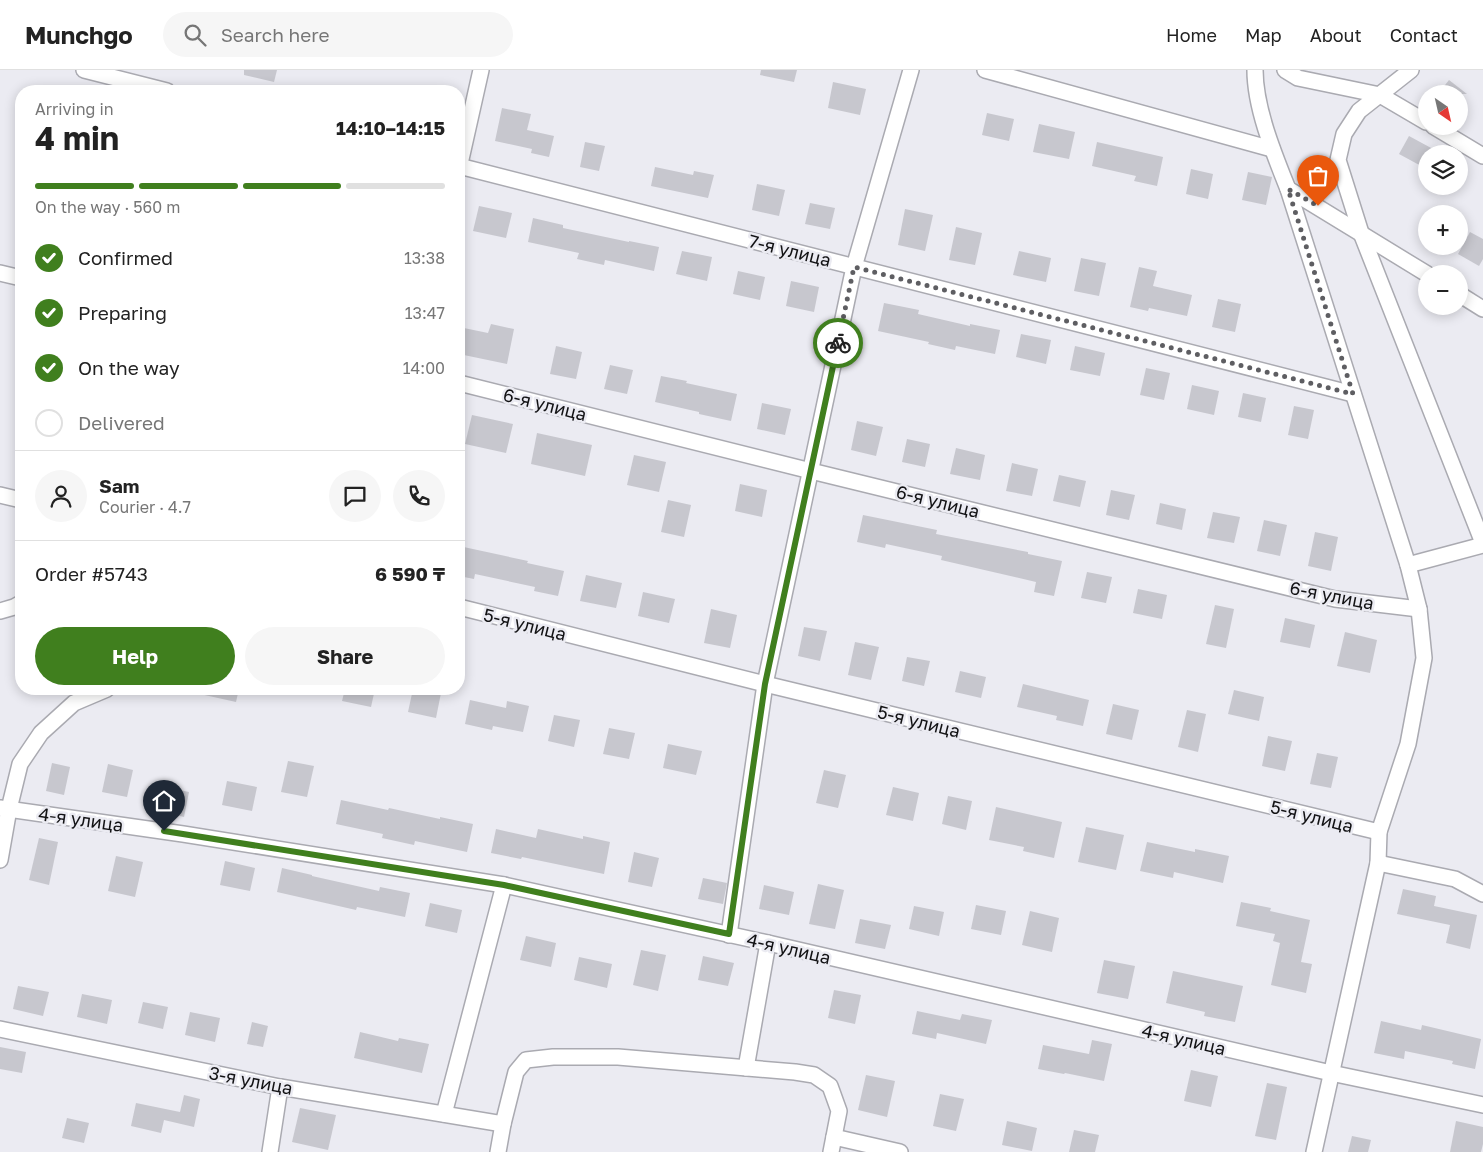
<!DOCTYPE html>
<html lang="en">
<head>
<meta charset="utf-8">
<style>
	:root { --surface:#fff; --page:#f6f6f6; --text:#222; --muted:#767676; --line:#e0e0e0; --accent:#407f1e }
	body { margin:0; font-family:"Golos Text",sans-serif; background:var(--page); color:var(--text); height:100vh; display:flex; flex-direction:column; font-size:19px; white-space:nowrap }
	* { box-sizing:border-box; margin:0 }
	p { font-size:16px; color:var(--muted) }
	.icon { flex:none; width:28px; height:28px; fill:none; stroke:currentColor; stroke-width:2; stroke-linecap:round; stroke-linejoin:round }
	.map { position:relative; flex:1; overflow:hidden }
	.sheet { position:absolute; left:15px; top:15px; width:450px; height:610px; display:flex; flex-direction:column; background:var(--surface); border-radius:20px; box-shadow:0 2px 12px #0003 }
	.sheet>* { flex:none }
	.needle { width:32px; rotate:146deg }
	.fabs { position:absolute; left:1418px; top:15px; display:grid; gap:10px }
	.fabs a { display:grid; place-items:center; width:50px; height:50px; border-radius:50%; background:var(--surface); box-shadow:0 2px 12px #0003; font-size:25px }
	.pin { position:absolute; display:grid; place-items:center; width:42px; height:42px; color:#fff; margin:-51px -21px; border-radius:50% 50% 50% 0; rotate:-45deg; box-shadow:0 0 5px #0007 }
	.pin .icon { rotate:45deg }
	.courier { position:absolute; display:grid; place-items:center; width:50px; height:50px; margin:-25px; border:4px solid #407f1e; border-radius:50%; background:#fff; color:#222; box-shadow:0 1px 6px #0007 }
	.headline em { font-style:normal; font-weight:700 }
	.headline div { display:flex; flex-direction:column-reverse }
	.headline { display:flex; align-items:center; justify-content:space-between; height:85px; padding:0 20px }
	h1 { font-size:32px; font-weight:700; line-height:38px }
	.bar { display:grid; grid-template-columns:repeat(4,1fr); gap:8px 5px; align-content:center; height:60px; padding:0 20px }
	.bar i { height:6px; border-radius:4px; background:var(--line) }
	.bar .on { background:var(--accent) }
	.bar p { grid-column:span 4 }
	.line { display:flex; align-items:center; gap:12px; padding:0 20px; border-top:1px solid var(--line) }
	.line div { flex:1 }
	.round { display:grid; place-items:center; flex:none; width:52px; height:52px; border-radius:26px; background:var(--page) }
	ol { padding:0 20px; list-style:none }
	li { display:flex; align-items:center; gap:15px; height:55px }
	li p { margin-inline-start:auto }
	li .icon { padding:5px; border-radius:50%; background:var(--accent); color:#fff; stroke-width:4 }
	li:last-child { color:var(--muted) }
	li i { width:28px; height:28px; border:2px solid var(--line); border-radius:50% }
	.action { display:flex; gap:10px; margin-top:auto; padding:10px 20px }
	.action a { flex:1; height:58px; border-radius:30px; background:var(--accent); color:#fff; font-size:20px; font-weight:700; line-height:58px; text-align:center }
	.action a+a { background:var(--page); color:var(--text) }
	header { display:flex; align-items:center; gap:30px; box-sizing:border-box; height:70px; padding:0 25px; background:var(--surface); border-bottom:1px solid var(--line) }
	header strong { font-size:24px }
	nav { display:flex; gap:28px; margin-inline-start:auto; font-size:18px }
	.search { width:350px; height:45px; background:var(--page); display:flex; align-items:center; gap:12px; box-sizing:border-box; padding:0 18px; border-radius:28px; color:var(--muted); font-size:19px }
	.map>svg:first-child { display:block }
	.building { fill:#c7c7ce }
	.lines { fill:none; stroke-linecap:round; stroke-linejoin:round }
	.street-casing { stroke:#aaaab1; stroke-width:18 }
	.street { stroke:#fff; stroke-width:15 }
	.done { stroke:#5e5e62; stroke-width:5; stroke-dasharray:0 9 }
	.route { stroke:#407f1e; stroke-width:6 }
	.labels { text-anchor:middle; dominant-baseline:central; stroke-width:5; stroke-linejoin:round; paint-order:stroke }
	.street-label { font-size:18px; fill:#121214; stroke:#ebebf2 }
</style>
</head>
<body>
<header>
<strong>Munchgo</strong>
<div class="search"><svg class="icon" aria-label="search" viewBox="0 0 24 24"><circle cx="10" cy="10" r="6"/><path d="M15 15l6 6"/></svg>Search here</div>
<nav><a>Home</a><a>Map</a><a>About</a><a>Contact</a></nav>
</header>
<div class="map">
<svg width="1483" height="1082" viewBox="0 0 1483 1082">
	<rect width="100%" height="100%" fill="#ebebf2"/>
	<g class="building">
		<polygon points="244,0 277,0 274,12 244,5"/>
		<polygon points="761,0 797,0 794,12 760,5"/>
		<polygon points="1449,10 1467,24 1438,24"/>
		<polygon points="833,12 866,19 860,45 828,38"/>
		<polygon points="502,38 531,44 527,60 554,66 549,87 531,83 532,79 495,71"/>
		<polygon points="987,43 1014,49 1009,71 982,65"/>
		<polygon points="1039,54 1075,62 1069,89 1033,82"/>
		<polygon points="1409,66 1433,79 1430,84 1426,84 1426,91 1423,97 1399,84"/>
		<polygon points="585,72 605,76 599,101 580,97"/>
		<polygon points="1097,72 1163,87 1157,116 1134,111 1136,106 1092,96"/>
		<polygon points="655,97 693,105 694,101 714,105 708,128 651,116"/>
		<polygon points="1191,99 1213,104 1208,129 1186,124"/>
		<polygon points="1248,102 1272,107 1266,135 1242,130"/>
		<polygon points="757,114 785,120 779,146 752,140"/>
		<polygon points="810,133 835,138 830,159 805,154"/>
		<polygon points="479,136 512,143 506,168 473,161"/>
		<polygon points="905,139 933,145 925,181 898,175"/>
		<polygon points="533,148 563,155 563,158 629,172 629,171 659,177 654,201 605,190 604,195 577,189 579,183 528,172"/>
		<polygon points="956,157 982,163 975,195 949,190"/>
		<polygon points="1470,162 1483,169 1483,189 1479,196 1458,184"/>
		<polygon points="682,181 712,187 707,211 676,204"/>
		<polygon points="1019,181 1051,188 1046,212 1013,205"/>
		<polygon points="1081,188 1106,193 1099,226 1074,221"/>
		<polygon points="1139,197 1157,201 1153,216 1192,225 1187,246 1149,238 1148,241 1130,237"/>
		<polygon points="738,201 765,207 760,230 733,224"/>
		<polygon points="791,211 819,217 814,242 786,236"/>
		<polygon points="1218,229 1241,234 1235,262 1212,257"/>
		<polygon points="884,233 919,240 918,244 970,256 970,254 1000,260 995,284 956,276 955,280 928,274 929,272 878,261"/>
		<polygon points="491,254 514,259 507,294 459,284 459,257 488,263"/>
		<polygon points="1021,264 1051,270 1046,294 1016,287"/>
		<polygon points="556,276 582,282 576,309 550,304"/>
		<polygon points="1075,276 1105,283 1100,306 1070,300"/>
		<polygon points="610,295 633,300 627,324 604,319"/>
		<polygon points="1146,298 1170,303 1164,330 1140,325"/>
		<polygon points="661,306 687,311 686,313 737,324 731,351 699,344 699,342 655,332"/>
		<polygon points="1192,315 1219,321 1214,345 1187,339"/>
		<polygon points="1243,323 1266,328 1261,352 1238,347"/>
		<polygon points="762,333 791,339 785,365 757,359"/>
		<polygon points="1294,336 1314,340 1308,369 1288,365"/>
		<polygon points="472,345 513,354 506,383 465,374"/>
		<polygon points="857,351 883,357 876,386 851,380"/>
		<polygon points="537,363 592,375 585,406 531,394"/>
		<polygon points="907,369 930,374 925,397 902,392"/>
		<polygon points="956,378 985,385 980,410 950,404"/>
		<polygon points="634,385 666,392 659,422 627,415"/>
		<polygon points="1012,393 1038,399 1032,426 1006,421"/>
		<polygon points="1059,405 1086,411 1080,437 1053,431"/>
		<polygon points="740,414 767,420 762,447 735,441"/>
		<polygon points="1111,420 1135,425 1129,450 1106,445"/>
		<polygon points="668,430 691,435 684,467 661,462"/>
		<polygon points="1160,433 1186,439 1182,460 1156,454"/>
		<polygon points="1213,442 1240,447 1234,473 1207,468"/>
		<polygon points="863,445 937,460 936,464 1028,482 1028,484 1062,491 1054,526 1034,522 1036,512 941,490 942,486 886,474 885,478 857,472"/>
		<polygon points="1264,450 1287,455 1280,486 1257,481"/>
		<polygon points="1315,462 1338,467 1331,501 1308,496"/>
		<polygon points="459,476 528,491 527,493 564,501 558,526 534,521 535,517 475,504 474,509 459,506"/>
		<polygon points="1087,502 1112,507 1106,533 1081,528"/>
		<polygon points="586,505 622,513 616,538 580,531"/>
		<polygon points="1138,519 1167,525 1162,549 1133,543"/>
		<polygon points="643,522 675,529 669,553 638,546"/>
		<polygon points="1215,535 1234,539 1226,578 1206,574"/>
		<polygon points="711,539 737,545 730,578 704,573"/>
		<polygon points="1285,548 1315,555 1310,578 1280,572"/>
		<polygon points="804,557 827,561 820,591 798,586"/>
		<polygon points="1345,562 1377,570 1370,603 1337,596"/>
		<polygon points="855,572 879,577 871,610 848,605"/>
		<polygon points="907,587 930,591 924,616 902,611"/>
		<polygon points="960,601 986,607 981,628 955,622"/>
		<polygon points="1023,614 1089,630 1083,656 1056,650 1057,646 1017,637"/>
		<polygon points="201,619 239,619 236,632 200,624"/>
		<polygon points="345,619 375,619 371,637 342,631"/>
		<polygon points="413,619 420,619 441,623 436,648 408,642"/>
		<polygon points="1234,620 1264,627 1259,651 1228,644"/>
		<polygon points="470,630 506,638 507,631 529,636 523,662 493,656 492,660 465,654"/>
		<polygon points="1113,634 1139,640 1132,670 1106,664"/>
		<polygon points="1187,640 1206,644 1198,682 1178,677"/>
		<polygon points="554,645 580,650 574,677 548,671"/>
		<polygon points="609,658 635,663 629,689 603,684"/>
		<polygon points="1268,666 1292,671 1285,701 1262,696"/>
		<polygon points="668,674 702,681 696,705 663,698"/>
		<polygon points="1317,683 1338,687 1331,718 1310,714"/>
		<polygon points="288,691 314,696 307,727 281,722"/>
		<polygon points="52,693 70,697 64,725 46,721"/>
		<polygon points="108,694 133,700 127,727 102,722"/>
		<polygon points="824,700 846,705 838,738 816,733"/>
		<polygon points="227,711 257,717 252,741 222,735"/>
		<polygon points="161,716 189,722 184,747 156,740"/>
		<polygon points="893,717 919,723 913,751 886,745"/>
		<polygon points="948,726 972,731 966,760 942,754"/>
		<polygon points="341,730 388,740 389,738 440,749 440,747 473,754 467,782 415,771 414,775 382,768 383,764 336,754"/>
		<polygon points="996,737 1062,752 1054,788 1023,781 1024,777 989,770"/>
		<polygon points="1086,757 1124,765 1116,800 1078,792"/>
		<polygon points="496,759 536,768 538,759 583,769 583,766 610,772 604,804 522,787 521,789 491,783"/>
		<polygon points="39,768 58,772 49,815 29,810"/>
		<polygon points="1147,772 1195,782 1195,779 1229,786 1223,813 1174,802 1173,808 1140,801"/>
		<polygon points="634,782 659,788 652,817 628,812"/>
		<polygon points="116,786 143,792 135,827 108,821"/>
		<polygon points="225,791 255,798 250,821 220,815"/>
		<polygon points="282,798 312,805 312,806 379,821 380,817 410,823 405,847 357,837 356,840 277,822"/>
		<polygon points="703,808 727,813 723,834 698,829"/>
		<polygon points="818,814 844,820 835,859 809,854"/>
		<polygon points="764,815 794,822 789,845 759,839"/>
		<polygon points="1403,819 1436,826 1434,836 1477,845 1470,879 1446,873 1450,855 1397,844"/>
		<polygon points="1241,832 1271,838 1270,841 1310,850 1301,892 1312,894 1306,923 1271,915 1280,873 1273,871 1275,864 1236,856"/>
		<polygon points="430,833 462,840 457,863 425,856"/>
		<polygon points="976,835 1006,841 1001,865 971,859"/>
		<polygon points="914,836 944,842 939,866 909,859"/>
		<polygon points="1030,841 1059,848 1052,882 1022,875"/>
		<polygon points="860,849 891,855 885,879 855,873"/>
		<polygon points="526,866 556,873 551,897 520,890"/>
		<polygon points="641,880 666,885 658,921 633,915"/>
		<polygon points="703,886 734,893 728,916 698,910"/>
		<polygon points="579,887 612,894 607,918 574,910"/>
		<polygon points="1104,890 1135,896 1128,929 1097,923"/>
		<polygon points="1173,901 1243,916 1235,952 1204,946 1205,942 1166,933"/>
		<polygon points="18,916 49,922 43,946 13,939"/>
		<polygon points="834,920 861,925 855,954 828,948"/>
		<polygon points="82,924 112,930 107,954 77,947"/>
		<polygon points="143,932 168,937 163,959 138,953"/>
		<polygon points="917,941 960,950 962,944 992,950 986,974 937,963 936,969 912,964"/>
		<polygon points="190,942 220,948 215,972 185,965"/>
		<polygon points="1381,951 1421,960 1422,955 1481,969 1475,999 1452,994 1453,991 1405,981 1404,989 1374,983"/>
		<polygon points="252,952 268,956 263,977 247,974"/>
		<polygon points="360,962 398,971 399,968 429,974 422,1003 354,988"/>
		<polygon points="1092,970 1112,974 1104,1011 1065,1003 1064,1004 1038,999 1043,975 1089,984"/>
		<polygon points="0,977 26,982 22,1003 0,999"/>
		<polygon points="1191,1000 1218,1006 1211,1037 1184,1031"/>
		<polygon points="866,1005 895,1011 887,1047 858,1040"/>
		<polygon points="1267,1013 1287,1017 1276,1070 1255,1066"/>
		<polygon points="940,1024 964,1029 956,1061 933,1056"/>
		<polygon points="184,1025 200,1029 194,1057 164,1050 161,1063 131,1056 136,1033 180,1042"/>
		<polygon points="300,1038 336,1045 328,1080 292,1072"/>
		<polygon points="67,1048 89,1053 84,1073 62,1068"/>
		<polygon points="1007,1051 1037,1058 1032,1081 1002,1075"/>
		<polygon points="1456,1051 1483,1057 1483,1074 1481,1082 1450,1082"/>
		<polygon points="1074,1060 1099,1065 1095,1082 1069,1082"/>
		<polygon points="1352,1066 1371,1070 1368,1082 1348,1082"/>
	</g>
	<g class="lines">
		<g class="street-casing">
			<g id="street">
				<polyline points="84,0 167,21"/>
				<polyline points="985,0 1272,79"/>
				<path d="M1255,0C1255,38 1274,84 1288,119L1408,495L1419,539L1424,588L1408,674L1379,762L1378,793L1314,1082"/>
				<polyline points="1285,0 1298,8 1380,25 1426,52"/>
				<polyline points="1411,0 1359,41 1344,64 1338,90 1361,163 1483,473"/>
				<polyline points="1433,56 1483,86"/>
				<polyline points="459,96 1353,324"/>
				<polyline points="459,98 481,0"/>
				<polyline points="1288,119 1427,204"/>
				<polyline points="0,203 21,208"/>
				<polyline points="1459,224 1483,239"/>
				<polyline points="459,313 811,401 1335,529 1419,539"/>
				<polyline points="0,425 21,430"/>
				<polyline points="1408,495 1483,475"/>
				<polyline points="459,537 765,614 1379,762"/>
				<polyline points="0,541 14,537 21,533"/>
				<polyline points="0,738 183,764 504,815 768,873 1331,1003 1483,1035"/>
				<polyline points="0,790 9,739 20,694 41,663 74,633 107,619"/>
				<polyline points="1378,793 1455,809 1483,824"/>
				<polyline points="729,865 765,614 854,197 911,0"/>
				<polyline points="0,959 280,1017 503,1054"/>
				<polyline points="746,998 768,873"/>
				<polyline points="444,1044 504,815"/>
				<polyline points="834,1067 900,1082"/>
				<polyline points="270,1082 280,1017"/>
				<polyline points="498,1082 503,1054 516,1002 526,990 553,987 618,987 795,1002 814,1005 830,1016 839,1041 831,1082"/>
			</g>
		</g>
		<use href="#street" class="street"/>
	</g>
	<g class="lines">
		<polyline class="done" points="838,273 854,197 1353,324 1288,119 1318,136"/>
		<polyline class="route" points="164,761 504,815 729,864 765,614 838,273"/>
	</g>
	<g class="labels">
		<g class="street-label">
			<text transform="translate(790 180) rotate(14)">7-я улица</text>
			<text transform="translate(545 334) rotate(14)">6-я улица</text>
			<text transform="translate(938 431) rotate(14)">6-я улица</text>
			<text transform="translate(1332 525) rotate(11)">6-я улица</text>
			<text transform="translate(525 554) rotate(14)">5-я улица</text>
			<text transform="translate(919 651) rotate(14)">5-я улица</text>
			<text transform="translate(1312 746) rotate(14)">5-я улица</text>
			<text transform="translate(81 749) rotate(8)">4-я улица</text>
			<text transform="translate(789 878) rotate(13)">4-я улица</text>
			<text transform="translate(1184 969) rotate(13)">4-я улица</text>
			<text transform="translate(251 1010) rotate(11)">3-я улица</text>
		</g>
	</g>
</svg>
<div class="fabs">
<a><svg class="needle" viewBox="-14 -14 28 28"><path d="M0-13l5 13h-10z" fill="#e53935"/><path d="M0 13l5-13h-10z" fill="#767676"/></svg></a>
<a><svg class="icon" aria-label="layers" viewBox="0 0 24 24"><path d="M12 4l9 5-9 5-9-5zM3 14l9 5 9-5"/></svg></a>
<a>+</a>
<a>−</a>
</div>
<div class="pin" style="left:1318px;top:136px;background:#ea580c"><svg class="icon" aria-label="bag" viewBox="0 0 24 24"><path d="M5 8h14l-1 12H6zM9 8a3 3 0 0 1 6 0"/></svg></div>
<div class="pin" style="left:164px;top:761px;background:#1f2937"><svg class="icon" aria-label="home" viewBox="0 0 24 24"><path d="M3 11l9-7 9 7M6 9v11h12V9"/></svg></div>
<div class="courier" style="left:838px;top:273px"><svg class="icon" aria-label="bike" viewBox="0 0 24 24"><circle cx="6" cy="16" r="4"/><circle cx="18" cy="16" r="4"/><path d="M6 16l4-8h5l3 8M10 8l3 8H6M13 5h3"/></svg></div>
<section class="sheet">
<div class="headline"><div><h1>4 min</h1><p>Arriving in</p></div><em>14:10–14:15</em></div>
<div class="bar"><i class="on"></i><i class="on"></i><i class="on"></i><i></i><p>On the way · 560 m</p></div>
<ol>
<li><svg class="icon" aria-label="check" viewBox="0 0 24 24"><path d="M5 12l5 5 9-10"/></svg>Confirmed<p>13:38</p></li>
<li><svg class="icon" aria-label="check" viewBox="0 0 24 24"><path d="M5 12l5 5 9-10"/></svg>Preparing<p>13:47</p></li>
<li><svg class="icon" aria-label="check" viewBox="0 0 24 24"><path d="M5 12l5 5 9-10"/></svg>On the way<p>14:00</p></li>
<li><i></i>Delivered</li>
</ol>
<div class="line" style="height:90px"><a class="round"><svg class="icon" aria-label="person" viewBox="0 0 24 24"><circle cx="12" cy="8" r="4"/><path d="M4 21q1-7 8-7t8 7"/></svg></a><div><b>Sam</b><p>Courier · 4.7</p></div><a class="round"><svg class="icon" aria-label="chat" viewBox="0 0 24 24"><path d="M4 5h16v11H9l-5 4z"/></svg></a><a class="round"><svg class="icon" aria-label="phone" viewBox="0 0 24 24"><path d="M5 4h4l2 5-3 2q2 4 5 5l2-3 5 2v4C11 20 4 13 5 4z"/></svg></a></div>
<div class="line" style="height:65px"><div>Order #5743</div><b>6 590 ₸</b></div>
<div class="action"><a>Help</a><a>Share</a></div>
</section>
</div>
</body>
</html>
